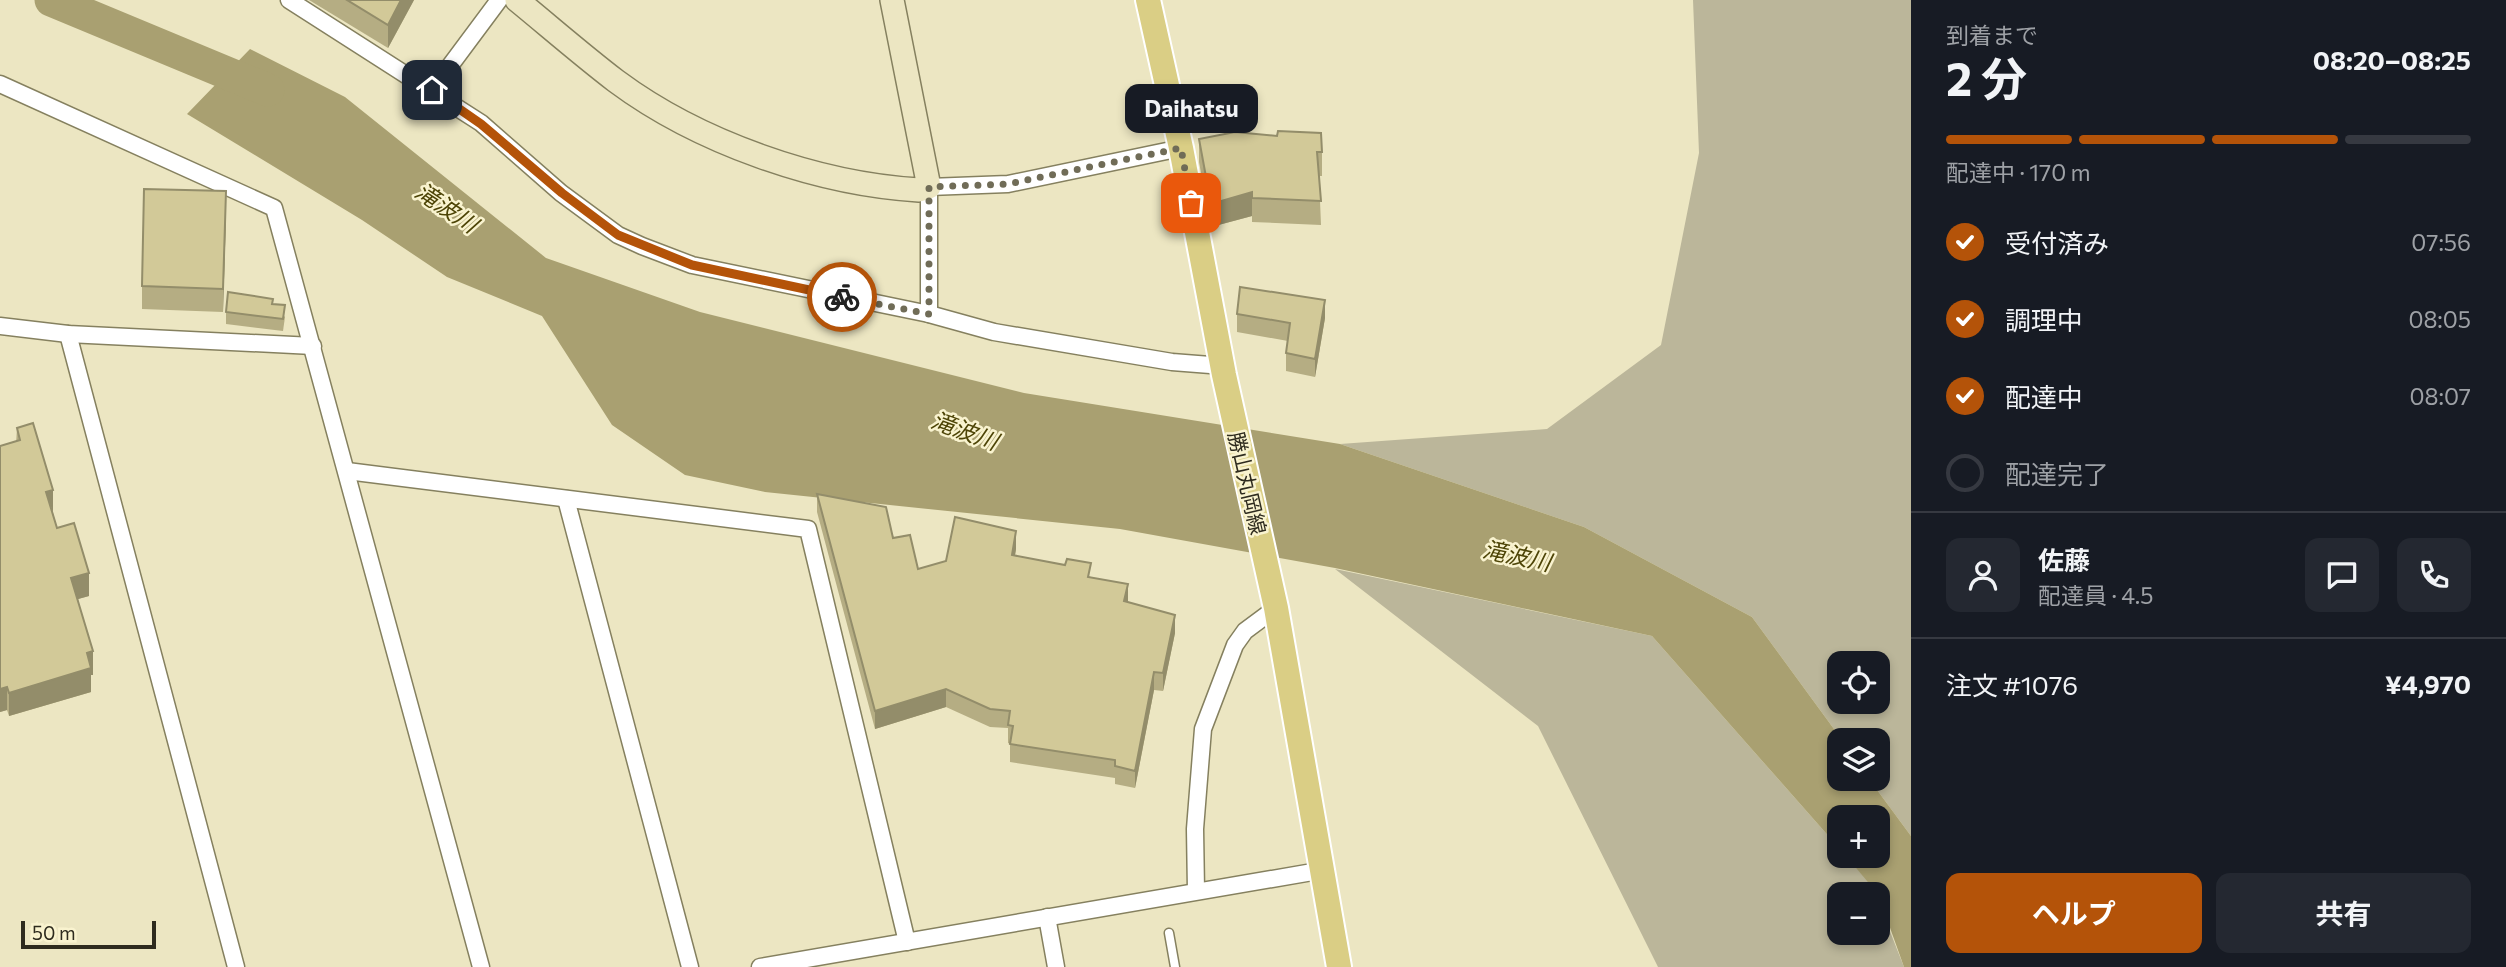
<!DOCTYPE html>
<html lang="ja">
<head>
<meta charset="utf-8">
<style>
	:root { --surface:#171b24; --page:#242831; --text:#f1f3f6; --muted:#9ea1a6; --line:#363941; --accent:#b45309 }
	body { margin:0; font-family:Commissioner,"Noto Sans JP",sans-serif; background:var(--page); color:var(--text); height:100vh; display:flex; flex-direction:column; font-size:26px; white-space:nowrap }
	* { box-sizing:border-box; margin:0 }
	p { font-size:23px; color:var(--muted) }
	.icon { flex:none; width:38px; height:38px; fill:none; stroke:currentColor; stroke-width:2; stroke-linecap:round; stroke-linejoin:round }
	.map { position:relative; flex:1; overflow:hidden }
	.side { display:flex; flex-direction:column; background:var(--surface); width:595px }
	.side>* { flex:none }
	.fabs { position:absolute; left:1827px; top:651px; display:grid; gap:14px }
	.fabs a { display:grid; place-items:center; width:63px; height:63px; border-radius:14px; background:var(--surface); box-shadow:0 4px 10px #0003; font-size:35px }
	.scale { position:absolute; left:21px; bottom:18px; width:135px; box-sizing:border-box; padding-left:7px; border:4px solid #2e2b1e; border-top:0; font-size:19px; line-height:24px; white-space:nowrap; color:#2e2b1e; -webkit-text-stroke:5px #f9f3cf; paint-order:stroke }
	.pin { position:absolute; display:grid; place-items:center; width:60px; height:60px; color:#fff; margin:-30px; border-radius:14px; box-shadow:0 4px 10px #0006 }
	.courier { position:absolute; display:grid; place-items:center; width:70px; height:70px; margin:-35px; border:5px solid #b45309; border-radius:50%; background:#fff; color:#222; box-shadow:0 2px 9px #0007 }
	.bubble { position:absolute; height:49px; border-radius:14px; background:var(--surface); box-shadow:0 4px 10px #0003; font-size:23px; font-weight:700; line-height:49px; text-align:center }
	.summary em { font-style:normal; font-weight:700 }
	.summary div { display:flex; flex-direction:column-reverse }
	.summary { display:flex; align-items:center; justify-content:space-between; height:119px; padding:0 35px }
	h1 { font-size:46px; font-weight:700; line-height:52px }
	.bar { display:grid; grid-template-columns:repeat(4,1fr); gap:10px 7px; align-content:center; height:84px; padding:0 35px }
	.bar i { height:9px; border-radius:5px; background:var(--line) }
	.bar .on { background:var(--accent) }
	.bar p { grid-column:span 4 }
	.line { display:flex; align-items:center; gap:18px; padding:0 35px; border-top:2px solid var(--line) }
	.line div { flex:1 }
	.round { display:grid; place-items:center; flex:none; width:74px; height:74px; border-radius:14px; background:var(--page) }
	ol { padding:0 35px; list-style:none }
	li { display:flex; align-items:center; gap:21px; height:77px }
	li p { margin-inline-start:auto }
	li .icon { padding:7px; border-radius:50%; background:var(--accent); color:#fff; stroke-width:4 }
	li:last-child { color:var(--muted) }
	li i { width:38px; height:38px; border:4px solid var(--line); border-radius:50% }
	.cta { display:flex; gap:14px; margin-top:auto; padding:14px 35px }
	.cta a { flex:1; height:80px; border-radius:14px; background:var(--accent); color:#fff; font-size:28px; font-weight:700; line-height:80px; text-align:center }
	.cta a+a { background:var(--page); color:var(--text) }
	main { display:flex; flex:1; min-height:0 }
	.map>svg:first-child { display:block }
	.green { fill:#bbb69a; fill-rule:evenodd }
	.water { fill:#a9a071 }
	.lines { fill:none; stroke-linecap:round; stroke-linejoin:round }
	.river { stroke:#a9a071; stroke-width:33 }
	.lane-casing { stroke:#85805f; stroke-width:11 }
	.street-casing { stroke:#85805f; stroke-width:19 }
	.secondary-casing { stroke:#85805f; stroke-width:26 }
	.primary-casing { stroke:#fff; stroke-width:28 }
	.lane { stroke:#fff; stroke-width:8 }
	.street { stroke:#fff; stroke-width:16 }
	.secondary { stroke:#ece6c2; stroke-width:23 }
	.primary { stroke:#dace85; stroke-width:24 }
	.wall { fill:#b5ad83 }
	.shaded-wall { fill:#938d6a }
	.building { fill:#d2c998; stroke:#938d6a; stroke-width:2 }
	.done { stroke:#706c57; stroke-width:7; stroke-dasharray:0 12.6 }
	.route { stroke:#b45309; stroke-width:9 }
	.labels { text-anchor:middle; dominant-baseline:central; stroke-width:5; stroke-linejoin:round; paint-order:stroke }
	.street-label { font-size:21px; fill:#2e2b1e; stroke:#f9f3cf }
	.water-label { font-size:23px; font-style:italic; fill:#4d4406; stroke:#f9f3cf }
</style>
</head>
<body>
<main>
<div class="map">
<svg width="1911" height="967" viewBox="0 0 1911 967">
	<rect width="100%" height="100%" fill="#ece6c2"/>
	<g class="green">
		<path d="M1693,0H1911V836L1869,779H1878V740H1842L1752,617L1584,527L1340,444L1547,429L1661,345L1699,153ZM1839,663H1878V702H1839Z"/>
		<polygon points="1335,569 1652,636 1839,848 1839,856 1846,856 1871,884 1875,894 1839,894 1839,933 1878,933 1878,901 1904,967 1658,967 1538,726"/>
	</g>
	<polygon class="water" points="250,49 345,97 546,258 700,312 1024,393 1340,444 1584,527 1752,617 1842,740 1839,779 1869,779 1911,836 1911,967 1904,967 1878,894 1846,856 1878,856 1878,817 1839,817 1839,848 1652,636 1335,568 1120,529 765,492 685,475 612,425 542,316 447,277 362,220 187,114"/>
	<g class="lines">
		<polyline class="river" points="51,0 268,90"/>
		<g class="lane-casing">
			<polyline id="lane" points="1169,933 1175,967"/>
		</g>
		<g class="street-casing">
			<g id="street">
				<polyline points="289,0 481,123 561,193 618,235 642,246 692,265 929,314 994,332 1172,362 1223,366"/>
				<polyline points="0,84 274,208 481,967"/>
				<polyline points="432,90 499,0"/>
				<polyline points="929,314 929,187 1008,184 1181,148"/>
				<polyline points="0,326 68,334 313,346"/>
				<polyline points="68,334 236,967"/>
				<polyline points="347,471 808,529 907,942"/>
				<polyline points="566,499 690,967"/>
				<polyline points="1196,891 1195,829 1203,729 1235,645 1245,631 1276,608"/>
				<polyline points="1047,917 1056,967"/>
				<polyline points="760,967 1324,870"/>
			</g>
		</g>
		<g class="secondary-casing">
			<path id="secondary" d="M517,0C550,27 582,55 616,81C698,142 817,184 919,190L929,187L892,0"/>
		</g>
		<g class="primary-casing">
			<polyline id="primary" points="1148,0 1181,148 1224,375 1276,608 1339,967"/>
		</g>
		<use href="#lane" class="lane"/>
		<use href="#street" class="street"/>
		<use href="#secondary" class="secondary"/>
		<use href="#primary" class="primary"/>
	</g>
	<g class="wall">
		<polygon points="309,0 414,0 388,48"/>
		<polygon points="1199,139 1322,152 1322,176 1319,176 1321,225 1252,222 1252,216 1211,227 1199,162"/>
		<polygon points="226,215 223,312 142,309 142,286"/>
		<polygon points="273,304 285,317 283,331 226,324 226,312"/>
		<polygon points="1237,314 1325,318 1315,377 1286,371 1286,353 1288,341 1237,332"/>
		<polygon points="17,428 53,513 57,528 89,596 78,599 93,675 91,675 91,692 9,716 7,710 0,712"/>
		<polygon points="817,494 893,538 918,569 1016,549 1015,555 1091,577 1175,633 1163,691 1154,690 1135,788 1115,784 1115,778 1010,762 1010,744 1008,743 1008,728 990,727 946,707 875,729 817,512"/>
	</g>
	<g class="shaded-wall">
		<polygon points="401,0 414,0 388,48 388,25"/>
		<polygon points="226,191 226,215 223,312 223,289"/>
		<polygon points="1252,192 1252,216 1211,227 1211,204"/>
		<polygon points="1325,300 1325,318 1315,377 1315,359"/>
		<polygon points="53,490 53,513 46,492"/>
		<polygon points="1016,531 1016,549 1012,573 1012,555"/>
		<polygon points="89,573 89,596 71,601 71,578"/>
		<polygon points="1128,584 1128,602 1124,601"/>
		<polygon points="1175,615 1175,633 1163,691 1163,673"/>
		<polygon points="93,651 93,675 91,675 91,692 9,716 9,693 87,653"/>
		<polygon points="1154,672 1154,690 1135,788 1135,771"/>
		<polygon points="7,687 7,710 0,712 0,689"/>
		<polygon points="946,689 946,707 875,729 875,711"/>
	</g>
	<g class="building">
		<polygon points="347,0 401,0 388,25"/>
		<polygon points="1278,131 1321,133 1322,152 1317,152 1321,201 1252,198 1252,192 1211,204 1199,139 1235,132 1277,136"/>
		<polygon points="144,189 226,191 223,289 142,286"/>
		<polygon points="1240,287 1325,300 1315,359 1286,353 1290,323 1237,314"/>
		<polygon points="228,292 273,299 272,304 285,305 283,319 226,312"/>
		<polygon points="33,423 53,490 46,492 57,528 74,523 89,573 71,578 93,651 87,653 91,668 9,693 7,687 0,689 0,446 20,440 17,428"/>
		<polygon points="817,494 886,507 893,538 910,535 918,569 946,561 955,517 1016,531 1012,555 1065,565 1067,559 1091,563 1088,577 1128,584 1124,601 1175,615 1163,673 1154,672 1135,771 1115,766 1115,760 1010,744 1013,726 1008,725 1010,711 990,709 946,689 875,711"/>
	</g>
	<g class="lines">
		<polyline class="done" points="842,297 929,314 929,187 1008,184 1181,148 1191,203"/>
		<polyline class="route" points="432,90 481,124 562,193 618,235 692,265 842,297"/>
	</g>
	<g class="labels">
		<g class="street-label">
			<text transform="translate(1248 483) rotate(77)">勝山丸岡線</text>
		</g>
		<g class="water-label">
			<text transform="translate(447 207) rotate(34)">滝波川</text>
			<text transform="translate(965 430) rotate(20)">滝波川</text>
			<text transform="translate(1517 555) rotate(12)">滝波川</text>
		</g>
	</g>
</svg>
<div class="fabs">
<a><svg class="icon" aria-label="locate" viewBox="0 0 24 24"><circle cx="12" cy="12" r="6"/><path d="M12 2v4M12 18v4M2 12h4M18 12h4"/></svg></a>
<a><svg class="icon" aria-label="layers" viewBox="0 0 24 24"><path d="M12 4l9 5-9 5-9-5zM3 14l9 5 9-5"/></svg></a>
<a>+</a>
<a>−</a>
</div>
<div class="scale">50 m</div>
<div class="pin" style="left:1191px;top:203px;background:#ea580c"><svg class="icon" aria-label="bag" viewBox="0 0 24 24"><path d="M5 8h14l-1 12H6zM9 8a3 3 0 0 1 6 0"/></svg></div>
<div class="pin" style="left:432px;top:90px;background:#1f2937"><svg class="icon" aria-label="home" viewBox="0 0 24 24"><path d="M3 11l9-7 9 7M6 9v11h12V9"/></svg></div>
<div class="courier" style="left:842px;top:297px"><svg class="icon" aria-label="bike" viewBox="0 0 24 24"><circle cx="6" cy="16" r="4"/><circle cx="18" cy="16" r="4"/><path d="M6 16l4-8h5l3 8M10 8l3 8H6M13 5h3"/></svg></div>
<div class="bubble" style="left:1125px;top:84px;width:133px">Daihatsu</div>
</div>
<section class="side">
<div class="summary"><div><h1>2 分</h1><p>到着まで</p></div><em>08:20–08:25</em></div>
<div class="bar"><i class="on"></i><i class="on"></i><i class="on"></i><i></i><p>配達中 · 170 m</p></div>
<ol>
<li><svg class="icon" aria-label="check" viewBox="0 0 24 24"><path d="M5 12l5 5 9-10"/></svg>受付済み<p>07:56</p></li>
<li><svg class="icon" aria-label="check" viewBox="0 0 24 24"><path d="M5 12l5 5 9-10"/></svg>調理中<p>08:05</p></li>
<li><svg class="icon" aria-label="check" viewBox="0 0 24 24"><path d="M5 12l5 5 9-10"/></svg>配達中<p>08:07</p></li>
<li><i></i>配達完了</li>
</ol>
<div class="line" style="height:126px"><a class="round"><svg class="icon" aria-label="person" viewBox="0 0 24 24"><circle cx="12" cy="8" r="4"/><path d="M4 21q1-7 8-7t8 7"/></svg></a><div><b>佐藤</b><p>配達員 · 4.5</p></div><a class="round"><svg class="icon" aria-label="chat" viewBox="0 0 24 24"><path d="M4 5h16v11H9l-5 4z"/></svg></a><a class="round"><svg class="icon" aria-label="phone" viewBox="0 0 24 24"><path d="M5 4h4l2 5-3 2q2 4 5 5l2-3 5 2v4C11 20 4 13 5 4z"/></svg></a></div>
<div class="line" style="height:91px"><div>注文 #1076</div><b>¥4,970</b></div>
<div class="cta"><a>ヘルプ</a><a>共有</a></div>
</section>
</main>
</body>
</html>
